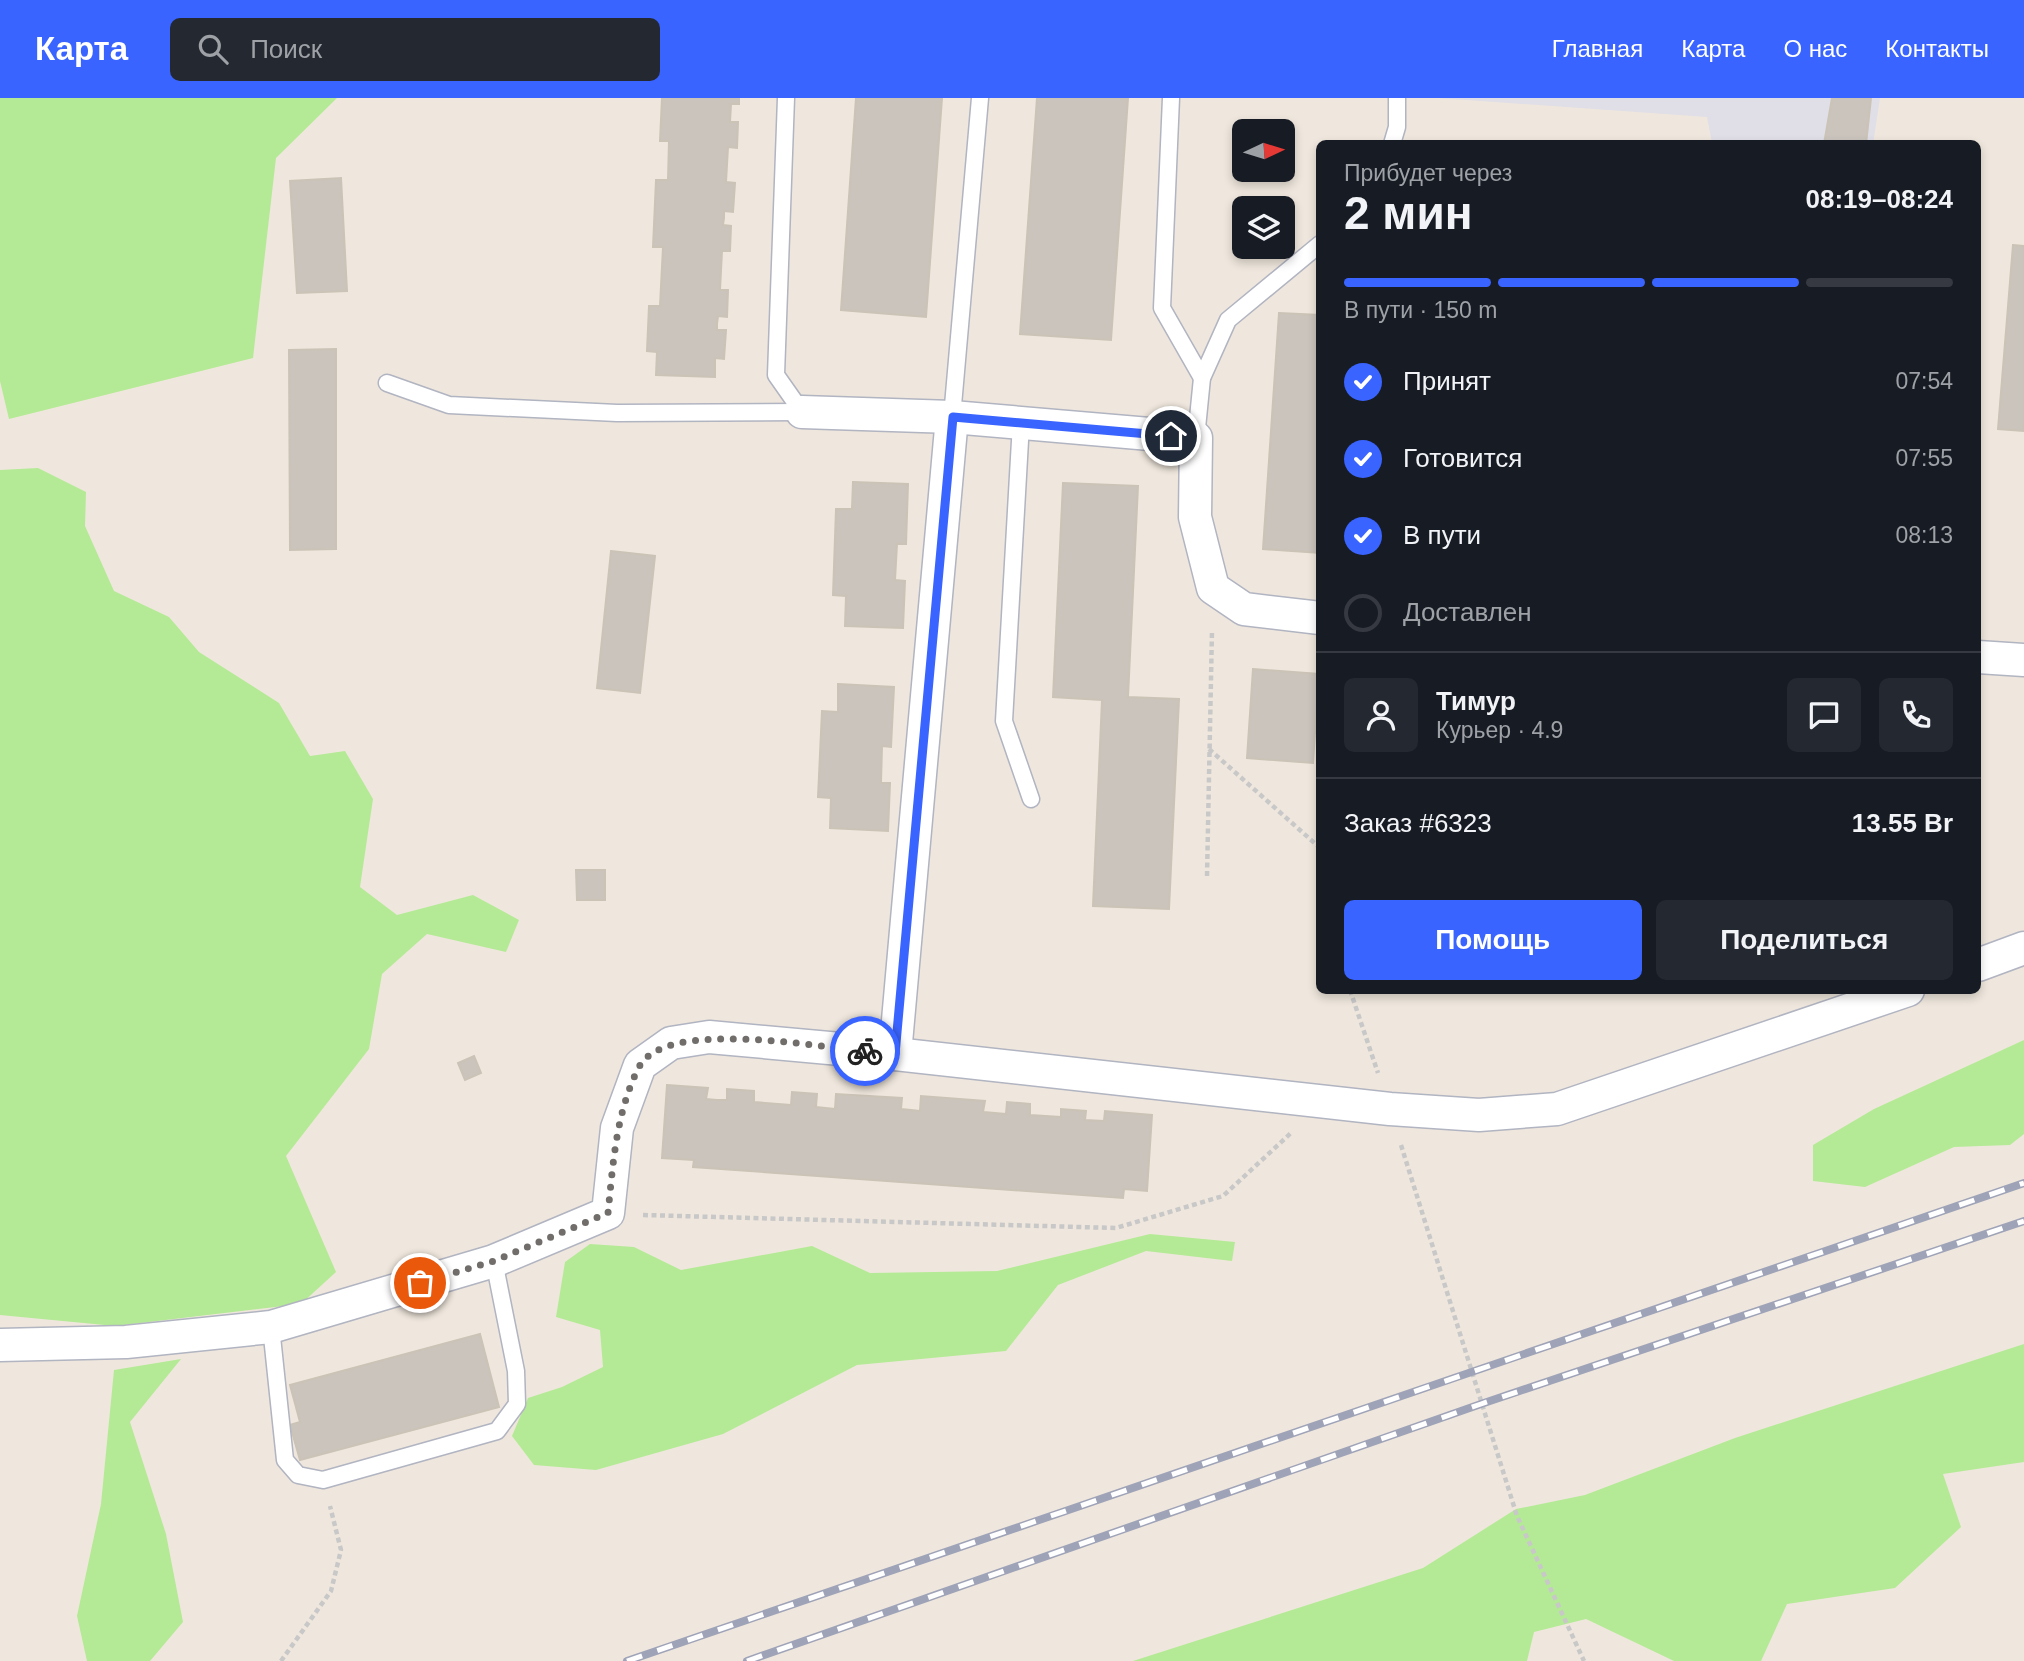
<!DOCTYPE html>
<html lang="ru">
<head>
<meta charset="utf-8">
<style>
	:root { --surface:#171b24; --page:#242831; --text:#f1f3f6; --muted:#9ea1a6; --line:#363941; --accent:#3a64ff }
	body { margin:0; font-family:Arial,sans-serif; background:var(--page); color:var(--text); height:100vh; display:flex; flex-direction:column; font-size:26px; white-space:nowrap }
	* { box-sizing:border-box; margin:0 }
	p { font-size:23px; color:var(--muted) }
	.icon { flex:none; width:38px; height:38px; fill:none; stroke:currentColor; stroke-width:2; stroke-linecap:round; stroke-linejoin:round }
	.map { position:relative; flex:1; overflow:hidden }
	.details { position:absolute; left:1316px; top:42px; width:665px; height:854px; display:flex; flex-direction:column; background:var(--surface); border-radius:10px; box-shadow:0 4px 10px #0003 }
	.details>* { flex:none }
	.needle { width:46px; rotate:86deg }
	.controls { position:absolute; left:1232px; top:21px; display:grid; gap:14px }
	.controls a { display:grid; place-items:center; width:63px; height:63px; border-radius:10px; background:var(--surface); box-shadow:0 4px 10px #0003; font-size:35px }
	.pin { position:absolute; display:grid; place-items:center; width:60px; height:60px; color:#fff; margin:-30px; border:4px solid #fff; border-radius:50%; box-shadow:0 2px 7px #0007 }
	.courier { position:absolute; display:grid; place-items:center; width:70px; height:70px; margin:-35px; border:5px solid #3a64ff; border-radius:50%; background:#fff; color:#222; box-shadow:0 2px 9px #0007 }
	.summary em { font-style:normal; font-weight:700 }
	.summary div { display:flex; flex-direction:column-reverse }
	.summary { display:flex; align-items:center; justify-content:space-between; height:119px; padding:0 28px }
	h1 { font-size:46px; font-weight:700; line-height:52px }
	.bar { display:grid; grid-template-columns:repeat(4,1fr); gap:10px 7px; align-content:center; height:84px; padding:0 28px }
	.bar i { height:9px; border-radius:5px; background:var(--line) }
	.bar .active { background:var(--accent) }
	.bar p { grid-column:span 4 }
	.line { display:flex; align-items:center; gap:18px; padding:0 28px; border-top:2px solid var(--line) }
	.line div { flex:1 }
	.round { display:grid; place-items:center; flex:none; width:74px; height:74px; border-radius:10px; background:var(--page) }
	ol { padding:0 28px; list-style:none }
	li { display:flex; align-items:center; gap:21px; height:77px }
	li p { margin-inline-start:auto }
	li .icon { padding:7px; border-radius:50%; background:var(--accent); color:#fff; stroke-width:4 }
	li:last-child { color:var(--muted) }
	li i { width:38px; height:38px; border:4px solid var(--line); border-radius:50% }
	.primary-button { display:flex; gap:14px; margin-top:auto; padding:14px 28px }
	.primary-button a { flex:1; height:80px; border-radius:10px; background:var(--accent); color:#fff; font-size:28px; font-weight:700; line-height:80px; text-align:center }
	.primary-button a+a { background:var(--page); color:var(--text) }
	header { display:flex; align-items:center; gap:42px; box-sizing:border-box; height:98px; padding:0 35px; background:var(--accent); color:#fff }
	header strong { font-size:33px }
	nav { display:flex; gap:38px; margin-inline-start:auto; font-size:24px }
	.search { width:490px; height:63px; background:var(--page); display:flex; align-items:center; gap:18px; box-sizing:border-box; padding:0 24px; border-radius:10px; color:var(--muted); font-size:26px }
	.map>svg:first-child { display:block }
	.industrial { fill:#e0dee7 }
	.green { fill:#b4ea95 }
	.building { fill:#cac4bd; stroke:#cbc3b6; stroke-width:2 }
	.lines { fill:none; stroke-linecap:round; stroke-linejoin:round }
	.lane-casing { stroke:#b1b4c1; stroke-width:19 }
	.street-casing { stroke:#b1b4c1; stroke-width:35 }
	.path { stroke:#c8c8c8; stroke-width:4.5; stroke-dasharray:5 3.5; stroke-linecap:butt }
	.lane { stroke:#fff; stroke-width:16 }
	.street { stroke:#fff; stroke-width:32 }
	.rail-casing { stroke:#9fa3b8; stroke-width:8 }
	.rail { stroke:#fff; stroke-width:5; stroke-dasharray:16; stroke-linecap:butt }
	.done { stroke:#706d6a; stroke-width:7; stroke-dasharray:0 12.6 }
	.route { stroke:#3a64ff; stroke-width:9 }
</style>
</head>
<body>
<header>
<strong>Карта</strong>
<div class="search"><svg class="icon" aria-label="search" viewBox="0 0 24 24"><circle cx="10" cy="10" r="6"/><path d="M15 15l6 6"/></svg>Поиск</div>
<nav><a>Главная</a><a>Карта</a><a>О нас</a><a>Контакты</a></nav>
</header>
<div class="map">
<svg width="2024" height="1563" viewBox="0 0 2024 1563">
	<rect width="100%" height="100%" fill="#efe7dd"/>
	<polygon class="industrial" points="1438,0 1880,0 1873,46 1712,45 1707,19"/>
	<g class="green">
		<polygon points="0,0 337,0 276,60 253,260 9,321 0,283"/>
		<polygon points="38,370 86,394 85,428 114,493 169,519 199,554 279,605 310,658 345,653 373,701 360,789 397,817 473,797 519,822 506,854 427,836 382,876 369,951 286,1058 336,1174 301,1206 115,1228 0,1217 0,372"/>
		<polygon points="2024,942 2024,1036 2010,1047 1954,1049 1865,1089 1813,1083 1813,1047 1874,1011"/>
		<polygon points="1150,1136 1235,1144 1232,1163 1146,1153 1058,1187 1006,1253 857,1267 723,1336 596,1372 534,1367 512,1338 528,1300 562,1289 603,1269 600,1232 556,1219 565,1164 590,1146 634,1149 681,1172 812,1148 870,1175 997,1173"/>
		<polygon points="2024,1246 2024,1364 1943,1376 1961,1429 1895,1490 1787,1506 1761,1563 1674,1563 1586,1521 1534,1534 1527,1563 1133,1563 1423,1470 1516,1411 1585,1397 1735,1340"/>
		<polygon points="181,1261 130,1324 166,1436 183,1524 150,1563 87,1563 77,1518 101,1406 114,1272"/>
	</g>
	<g class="building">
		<polygon points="662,0 739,0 739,6 731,6 730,24 738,24 737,50 728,49 726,84 735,85 733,114 724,113 724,120 723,127 731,128 730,153 722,153 720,192 728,192 727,219 718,218 717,226 717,232 726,232 724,261 715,260 715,279 656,277 657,254 647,253 649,208 660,208 663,149 653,149 656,82 668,82 669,43 660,43"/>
		<polygon points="856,0 942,0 926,219 841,212"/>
		<polygon points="1037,0 1128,0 1111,242 1020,236"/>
		<polygon points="1832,0 1871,0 1866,46 1824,46"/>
		<polygon points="341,80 347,193 297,195 290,83"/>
		<polygon points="2013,147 2024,148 2024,333 1998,331"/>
		<polygon points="1279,215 1320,217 1320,455 1263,451"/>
		<polygon points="336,251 336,451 290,452 289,252"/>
		<polygon points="853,384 908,386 906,446 897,446 895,482 905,483 903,530 845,528 846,498 833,497 836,411 852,411"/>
		<polygon points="1063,385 1138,388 1128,599 1179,601 1169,811 1093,808 1102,602 1053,599"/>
		<polygon points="611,453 655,458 640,595 597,590"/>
		<polygon points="1253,571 1319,576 1313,665 1247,660"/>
		<polygon points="838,586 894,589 891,649 882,648 881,685 890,685 888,733 830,730 831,700 818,699 822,613 838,614"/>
		<polygon points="576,772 605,772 605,802 577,802"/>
		<polygon points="474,958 481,975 465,982 458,965"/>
		<polygon points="667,987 708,990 706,1001 717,1002 727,1002 727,991 754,993 754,1004 791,1007 792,994 817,996 816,1009 835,1011 836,996 902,1000 901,1011 911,1012 920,1013 921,998 985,1003 983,1014 995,1015 1006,1016 1007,1004 1030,1006 1030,1017 1061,1019 1061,1011 1086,1013 1085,1022 1104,1023 1105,1013 1152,1017 1147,1093 1124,1091 1123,1100 693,1069 694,1062 662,1060"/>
		<polygon points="480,1236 499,1309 300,1362 290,1327 300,1324 290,1287"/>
	</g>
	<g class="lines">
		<g class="lane-casing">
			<g id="lane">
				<polyline points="786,0 776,277 802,314"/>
				<polyline points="1171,0 1162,210 1202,280"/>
				<polyline points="1392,46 1397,29 1397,0"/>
				<polyline points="387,285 449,307 617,315 802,314"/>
				<polyline points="952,319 980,0"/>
				<polyline points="1021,325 1004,623 1031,701"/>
				<polyline points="1196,340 1202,280 1228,222 1320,146"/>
				<polyline points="271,1229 285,1362 298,1377 323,1382 497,1333 517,1306 516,1273 494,1163"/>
			</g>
		</g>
		<g class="street-casing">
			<g id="street">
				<polyline points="802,314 952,319 1196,340 1195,419 1213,490 1244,511 1320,520"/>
				<polyline points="1978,559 2024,562"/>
				<polyline points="1978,867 2024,850"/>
				<polyline points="895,956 952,319"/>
				<polyline points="0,1247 126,1244 271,1229 494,1163 608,1115 617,1030 640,967 671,945 709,939 895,956 1390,1011 1479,1017 1557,1011 1908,892"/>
			</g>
		</g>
		<g class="path">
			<polyline points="1209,651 1320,750"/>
			<polyline points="1207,778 1212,532"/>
			<polyline points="1350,892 1378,975"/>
			<polyline points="1401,1047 1517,1418 1584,1563"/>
			<polyline points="643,1117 1116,1130 1223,1098 1291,1035"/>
			<polyline points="281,1563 331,1493 341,1452 330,1408"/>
		</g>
		<use href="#lane" class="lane"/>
		<use href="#street" class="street"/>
		<g class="rail-casing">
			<g id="rail">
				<polyline points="627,1563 2024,1085"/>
				<polyline points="747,1563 1481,1306 2024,1123"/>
			</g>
		</g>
		<use href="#rail" class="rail"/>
	</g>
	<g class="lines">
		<path class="done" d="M420,1185L494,1163L608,1115C613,1066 616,1014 639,969C665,920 817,949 865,953"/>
		<polyline class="route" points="865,953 895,956 953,319 1171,338"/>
	</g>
</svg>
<div class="controls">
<a><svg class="needle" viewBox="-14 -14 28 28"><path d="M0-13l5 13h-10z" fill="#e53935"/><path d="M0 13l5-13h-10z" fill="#9ea1a6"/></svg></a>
<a><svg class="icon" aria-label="layers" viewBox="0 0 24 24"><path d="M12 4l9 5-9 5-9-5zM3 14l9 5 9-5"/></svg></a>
</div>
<div class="pin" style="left:420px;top:1185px;background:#ea580c"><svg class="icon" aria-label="bag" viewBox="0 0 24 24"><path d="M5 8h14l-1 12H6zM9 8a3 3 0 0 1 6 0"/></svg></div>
<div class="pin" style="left:1171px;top:338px;background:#1f2937"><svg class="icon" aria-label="home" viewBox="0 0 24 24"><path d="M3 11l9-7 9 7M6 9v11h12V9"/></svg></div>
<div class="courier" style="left:865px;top:953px"><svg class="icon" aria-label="bike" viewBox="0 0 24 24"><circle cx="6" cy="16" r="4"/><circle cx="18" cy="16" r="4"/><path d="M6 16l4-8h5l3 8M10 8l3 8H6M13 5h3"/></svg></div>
<section class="details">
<div class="summary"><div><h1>2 мин</h1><p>Прибудет через</p></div><em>08:19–08:24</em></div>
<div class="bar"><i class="active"></i><i class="active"></i><i class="active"></i><i></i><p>В пути · 150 m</p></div>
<ol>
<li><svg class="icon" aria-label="check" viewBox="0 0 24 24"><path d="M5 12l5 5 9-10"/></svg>Принят<p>07:54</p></li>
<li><svg class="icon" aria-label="check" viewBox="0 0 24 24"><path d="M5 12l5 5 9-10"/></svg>Готовится<p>07:55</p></li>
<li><svg class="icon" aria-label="check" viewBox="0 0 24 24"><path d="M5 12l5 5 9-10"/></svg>В пути<p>08:13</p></li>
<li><i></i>Доставлен</li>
</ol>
<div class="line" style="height:126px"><a class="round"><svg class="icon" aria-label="person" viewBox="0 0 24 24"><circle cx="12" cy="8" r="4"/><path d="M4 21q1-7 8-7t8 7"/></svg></a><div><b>Тимур</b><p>Курьер · 4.9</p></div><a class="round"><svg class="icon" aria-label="chat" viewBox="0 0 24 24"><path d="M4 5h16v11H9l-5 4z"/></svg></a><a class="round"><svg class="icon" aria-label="phone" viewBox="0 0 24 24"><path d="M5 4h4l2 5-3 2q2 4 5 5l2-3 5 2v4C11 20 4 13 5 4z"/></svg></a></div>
<div class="line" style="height:91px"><div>Заказ #6323</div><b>13.55 Br</b></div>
<div class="primary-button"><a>Помощь</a><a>Поделиться</a></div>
</section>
</div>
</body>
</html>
